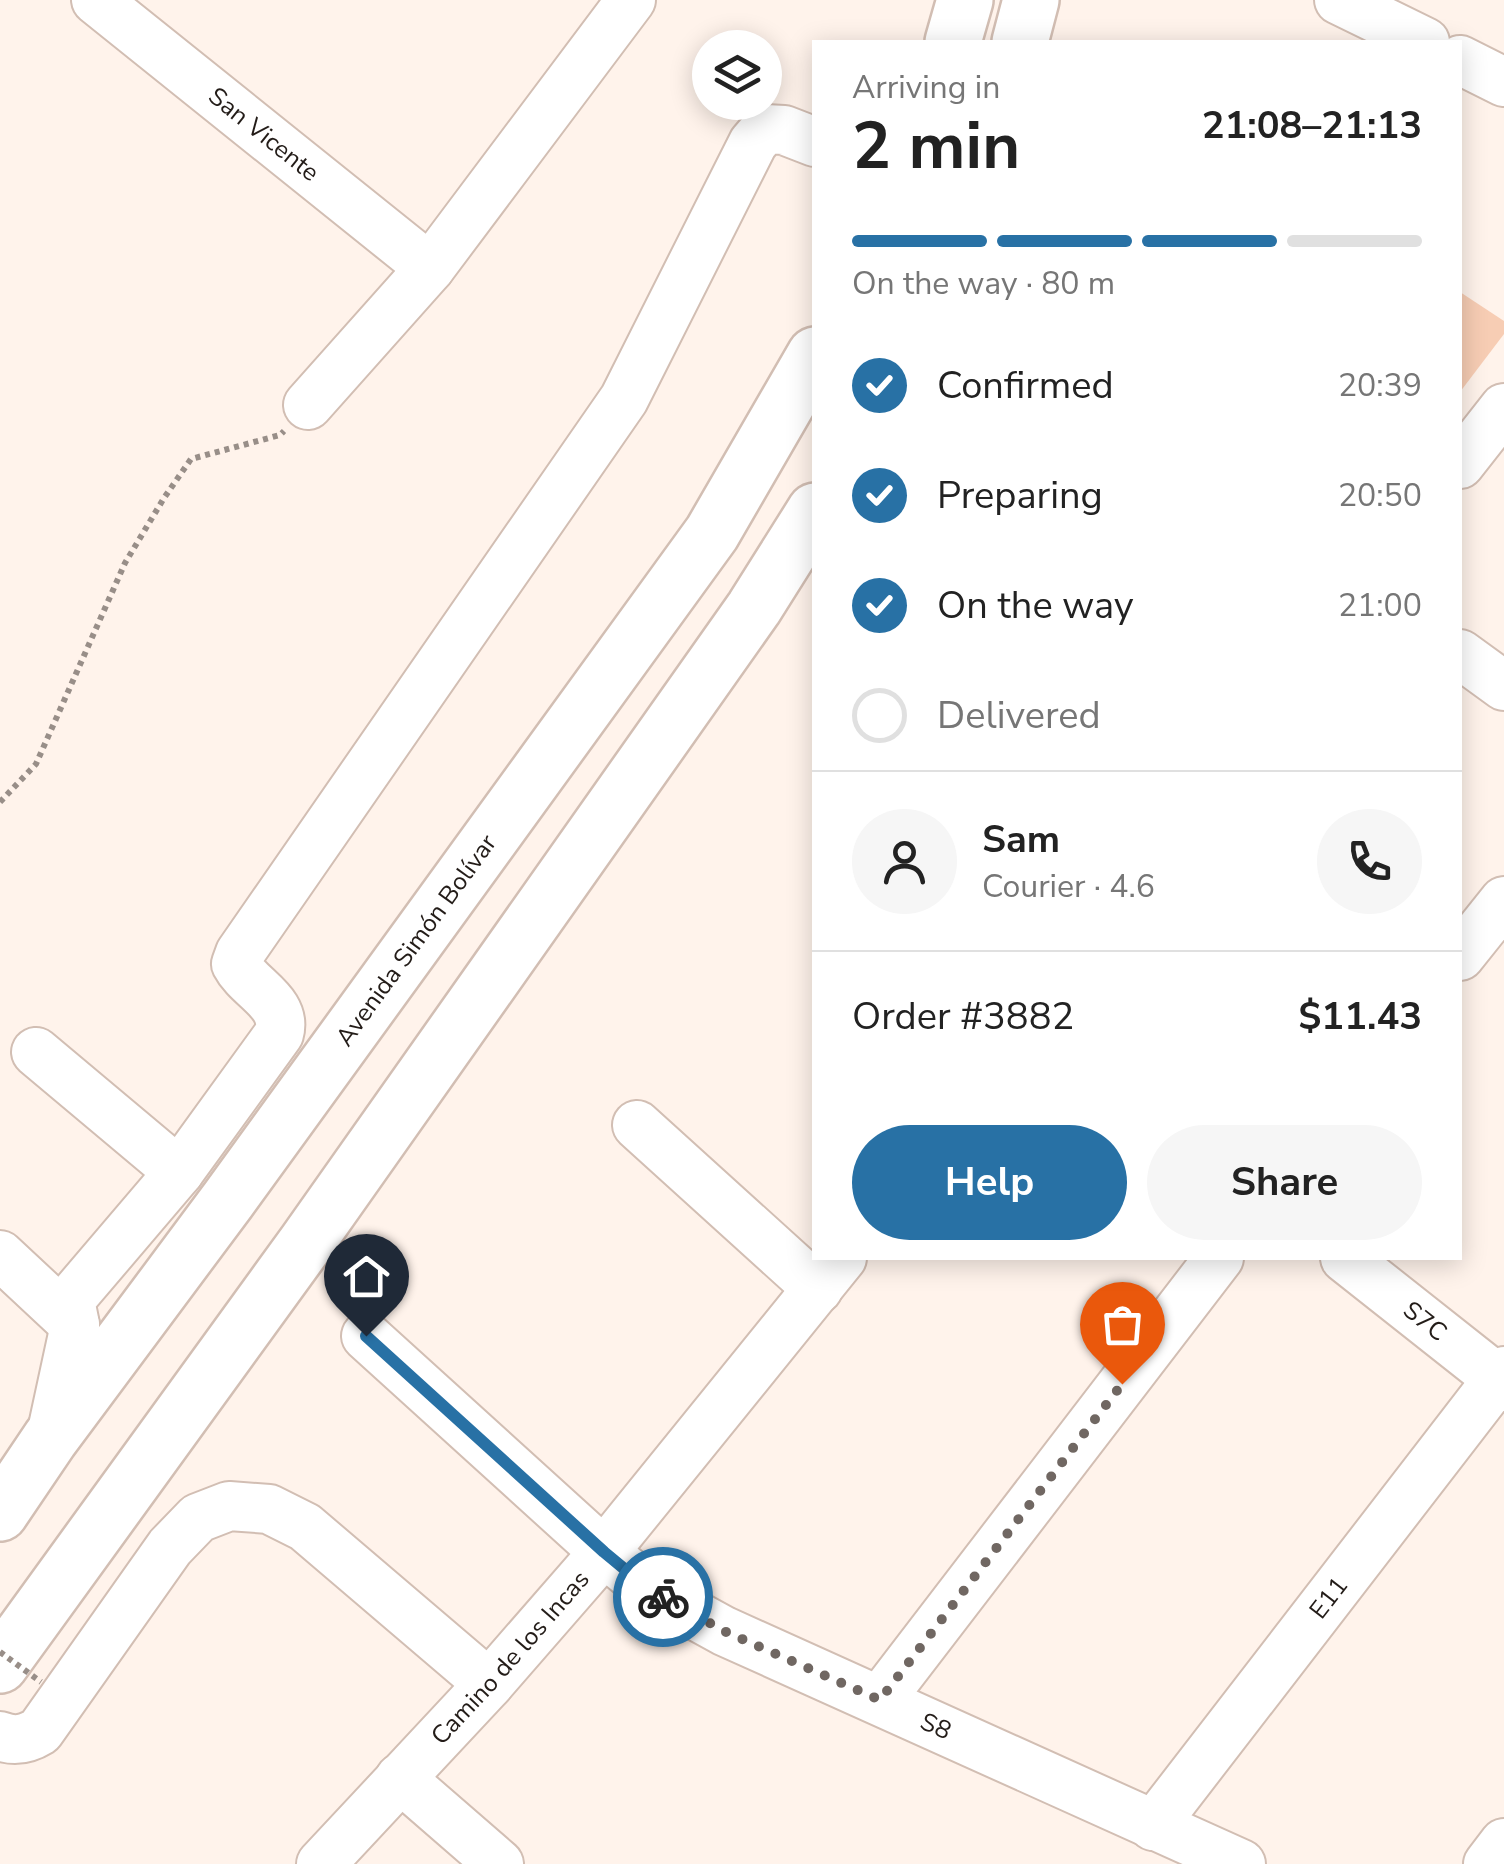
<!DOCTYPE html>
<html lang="en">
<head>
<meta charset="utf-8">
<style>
	:root { --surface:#fff; --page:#f6f6f6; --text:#222; --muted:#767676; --line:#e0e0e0; --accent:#2871a5 }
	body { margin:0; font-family:"Nunito Sans",sans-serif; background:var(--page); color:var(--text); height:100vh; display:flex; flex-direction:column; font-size:38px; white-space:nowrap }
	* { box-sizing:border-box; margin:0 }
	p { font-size:32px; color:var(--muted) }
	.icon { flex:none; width:55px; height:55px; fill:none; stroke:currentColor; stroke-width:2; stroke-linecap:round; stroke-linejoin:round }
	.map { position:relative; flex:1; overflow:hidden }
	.details { position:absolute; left:812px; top:40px; width:650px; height:1220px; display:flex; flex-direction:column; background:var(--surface); border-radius:0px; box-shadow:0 5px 25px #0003 }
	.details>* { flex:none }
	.fabs { position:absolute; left:692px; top:30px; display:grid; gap:20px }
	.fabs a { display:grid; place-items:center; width:90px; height:90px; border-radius:50%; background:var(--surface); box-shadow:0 5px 25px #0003; font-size:50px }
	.pin { position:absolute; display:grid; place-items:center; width:85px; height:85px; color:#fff; margin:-102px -42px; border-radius:50% 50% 50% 0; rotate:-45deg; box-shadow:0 0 10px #0007 }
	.pin .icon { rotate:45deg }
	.courier { position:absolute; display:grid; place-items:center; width:100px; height:100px; margin:-50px; border:8px solid #2871a5; border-radius:50%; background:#fff; color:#222; box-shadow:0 2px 12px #0007 }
	.head em { font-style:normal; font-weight:700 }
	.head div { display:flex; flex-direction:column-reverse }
	.head { display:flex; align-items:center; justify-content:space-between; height:170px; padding:0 40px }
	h1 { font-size:65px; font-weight:700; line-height:75px }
	.bar { display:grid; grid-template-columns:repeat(4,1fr); gap:15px 10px; align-content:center; height:120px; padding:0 40px }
	.bar i { height:12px; border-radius:8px; background:var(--line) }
	.bar .active { background:var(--accent) }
	.bar p { grid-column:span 4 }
	.line { display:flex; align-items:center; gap:25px; padding:0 40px; border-top:2px solid var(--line) }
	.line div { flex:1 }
	.round { display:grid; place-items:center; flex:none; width:105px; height:105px; border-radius:52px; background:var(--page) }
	ol { padding:0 40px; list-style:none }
	li { display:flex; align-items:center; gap:30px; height:110px }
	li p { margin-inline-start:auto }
	li .icon { padding:10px; border-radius:50%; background:var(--accent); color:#fff; stroke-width:4 }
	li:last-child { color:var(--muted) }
	li i { width:55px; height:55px; border:5px solid var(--line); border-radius:50% }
	.action { display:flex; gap:20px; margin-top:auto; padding:20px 40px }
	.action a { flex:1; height:115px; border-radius:60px; background:var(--accent); color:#fff; font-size:40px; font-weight:700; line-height:115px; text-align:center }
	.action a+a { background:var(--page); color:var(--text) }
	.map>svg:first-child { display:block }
	.green { fill:#f7cdb4 }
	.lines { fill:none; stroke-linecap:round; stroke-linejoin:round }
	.minor-casing { stroke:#d2beb3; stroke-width:52 }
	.highway-casing { stroke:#d2beb3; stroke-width:60 }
	.path { stroke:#988e88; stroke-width:6; stroke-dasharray:5 5; stroke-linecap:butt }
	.minor { stroke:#fff; stroke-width:48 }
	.highway { stroke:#fff; stroke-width:55 }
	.path-bridge { stroke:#988e88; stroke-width:6; stroke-dasharray:5 5; stroke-linecap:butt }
	.done { stroke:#706762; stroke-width:10; stroke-dasharray:0 18 }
	.route { stroke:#2871a5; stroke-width:12 }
	.labels { text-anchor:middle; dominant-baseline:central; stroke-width:9; stroke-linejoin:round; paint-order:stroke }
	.street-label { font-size:25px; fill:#231c18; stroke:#fff3eb }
</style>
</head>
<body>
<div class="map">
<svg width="1504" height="1864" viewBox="0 0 1504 1864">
	<rect width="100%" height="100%" fill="#fff3eb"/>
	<polygon class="green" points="1460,292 1504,321 1504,334 1460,392"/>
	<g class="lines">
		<g class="minor-casing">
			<g id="minor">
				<path id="s1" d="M96,0L430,268"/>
				<polyline points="1339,0 1425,42"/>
				<polyline points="1460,60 1504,82"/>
				<polyline points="308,405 430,268 631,0"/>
				<polyline points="1460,464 1504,408"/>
				<polyline points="1460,654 1504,686"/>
				<polyline points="1460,956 1504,901"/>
				<polyline points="36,1052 179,1172 70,1300 75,1325 51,1436"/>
				<polyline points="637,1125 818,1289"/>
				<path d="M179,1172L279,1034C288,1002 249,989 236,964L240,953L624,399L753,143L765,129L784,130L815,142"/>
				<polyline points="0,1255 75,1325"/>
				<path id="s2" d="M1345,1258L1498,1379L1504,1387"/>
				<path id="s3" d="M366,1336L604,1552L651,1591L724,1631L1241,1864"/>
				<polyline points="880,1700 1219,1258"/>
				<path d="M0,1736C15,1742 27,1739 40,1731L170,1547L198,1518L229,1506L269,1509L305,1527L489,1684"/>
				<polyline points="400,1778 499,1864"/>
				<path id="s4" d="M1153,1826L1504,1371"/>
				<path id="s5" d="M321,1864L489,1684L604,1552L842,1258"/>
				<polyline points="1488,1864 1504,1843"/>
			</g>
		</g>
		<g class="highway-casing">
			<g id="highway">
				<polyline points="953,42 965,0"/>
				<polyline points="1020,42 1031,0"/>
				<path id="s6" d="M0,1513L50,1439L228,1200L712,533L815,355"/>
				<polyline points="0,1665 306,1243 754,608 815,511"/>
			</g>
		</g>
		<polyline class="path" points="0,802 36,764 125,563 164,498 191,459 280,435 284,431"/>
		<use href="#minor" class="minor"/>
		<use href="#highway" class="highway"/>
		<polyline class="path-bridge" points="0,1652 41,1682"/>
	</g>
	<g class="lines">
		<polyline class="done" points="663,1597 724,1631 880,1700 1122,1384"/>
		<polyline class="route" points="366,1336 604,1552 651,1591 663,1597"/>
	</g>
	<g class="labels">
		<g class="street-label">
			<text stroke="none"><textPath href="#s1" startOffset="215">San Vicente</textPath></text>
			<text stroke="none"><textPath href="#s6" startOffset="708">Avenida Simón Bolívar</textPath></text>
			<text stroke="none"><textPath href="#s2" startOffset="102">S7C</textPath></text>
			<text stroke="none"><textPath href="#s4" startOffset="288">E11</textPath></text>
			<text stroke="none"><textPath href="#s5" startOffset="280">Camino de los Incas</textPath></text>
			<text stroke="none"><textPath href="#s3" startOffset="698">S8</textPath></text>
		</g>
	</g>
</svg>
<div class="fabs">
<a><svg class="icon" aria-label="layers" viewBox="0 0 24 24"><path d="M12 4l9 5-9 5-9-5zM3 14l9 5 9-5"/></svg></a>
</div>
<div class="pin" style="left:1122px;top:1384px;background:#ea580c"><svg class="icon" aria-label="bag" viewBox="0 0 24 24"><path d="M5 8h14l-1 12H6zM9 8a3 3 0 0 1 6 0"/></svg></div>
<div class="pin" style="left:366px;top:1336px;background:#1f2937"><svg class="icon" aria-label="home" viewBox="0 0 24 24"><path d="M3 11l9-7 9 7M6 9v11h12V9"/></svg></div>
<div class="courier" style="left:663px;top:1597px"><svg class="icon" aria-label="bike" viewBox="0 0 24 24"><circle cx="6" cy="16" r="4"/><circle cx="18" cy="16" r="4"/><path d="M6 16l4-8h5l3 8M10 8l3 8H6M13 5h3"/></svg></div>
<section class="details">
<div class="head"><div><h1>2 min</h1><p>Arriving in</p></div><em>21:08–21:13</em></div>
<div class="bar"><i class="active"></i><i class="active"></i><i class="active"></i><i></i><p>On the way · 80 m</p></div>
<ol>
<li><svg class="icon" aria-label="check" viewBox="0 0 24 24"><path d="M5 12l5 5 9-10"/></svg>Confirmed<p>20:39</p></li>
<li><svg class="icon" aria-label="check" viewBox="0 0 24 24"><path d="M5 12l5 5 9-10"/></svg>Preparing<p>20:50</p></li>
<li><svg class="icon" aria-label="check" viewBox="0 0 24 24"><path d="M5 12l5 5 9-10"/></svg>On the way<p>21:00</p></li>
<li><i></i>Delivered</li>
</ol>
<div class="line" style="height:180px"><a class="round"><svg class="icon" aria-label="person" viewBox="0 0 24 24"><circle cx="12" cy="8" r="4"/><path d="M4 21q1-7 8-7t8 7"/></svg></a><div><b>Sam</b><p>Courier · 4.6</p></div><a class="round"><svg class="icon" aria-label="phone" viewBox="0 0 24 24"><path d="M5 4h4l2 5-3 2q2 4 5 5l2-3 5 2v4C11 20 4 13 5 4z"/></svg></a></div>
<div class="line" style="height:130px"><div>Order #3882</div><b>$11.43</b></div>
<div class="action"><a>Help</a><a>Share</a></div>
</section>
</div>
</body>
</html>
